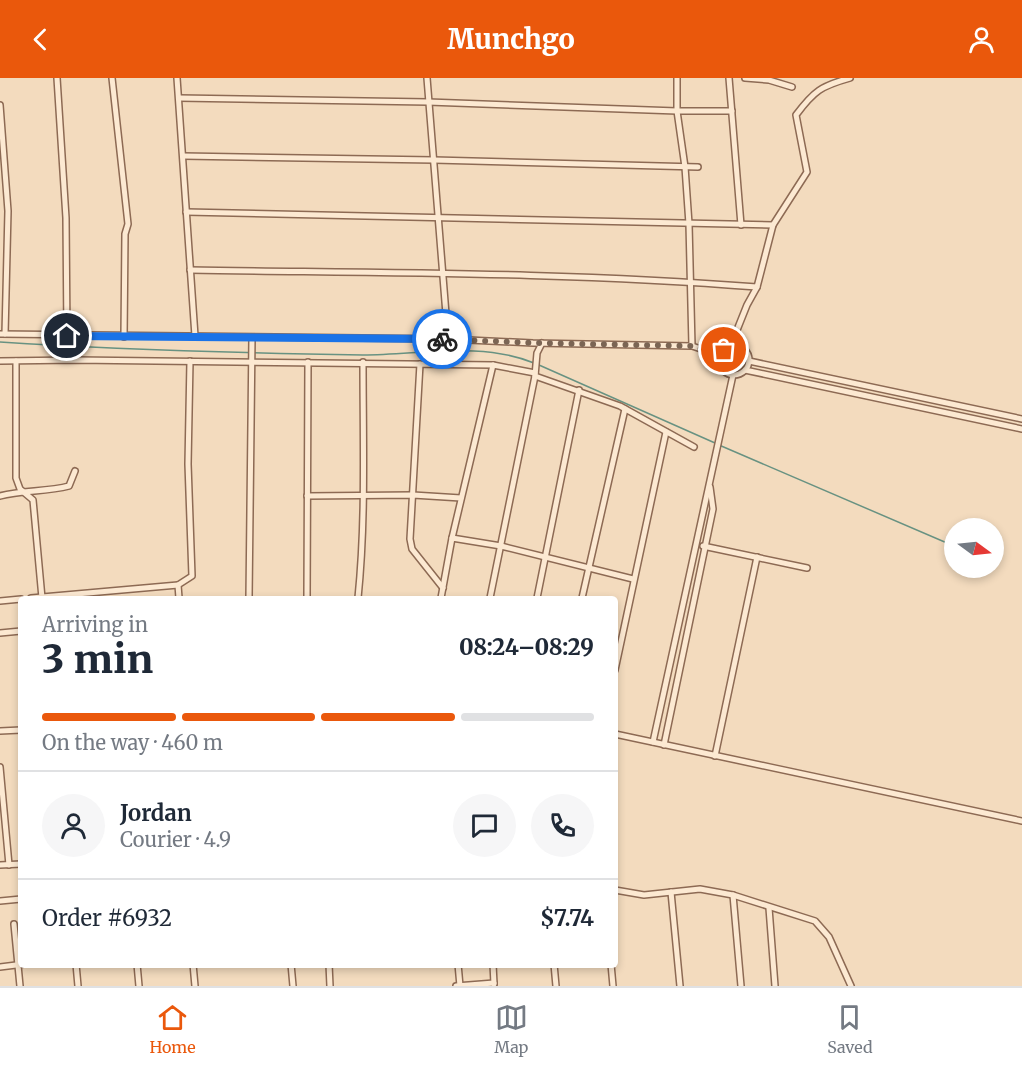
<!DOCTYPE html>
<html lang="en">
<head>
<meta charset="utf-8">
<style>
	:root { --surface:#fff; --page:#f6f6f7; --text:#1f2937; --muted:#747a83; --line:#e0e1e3; --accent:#ea580c }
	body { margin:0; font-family:Merriweather,serif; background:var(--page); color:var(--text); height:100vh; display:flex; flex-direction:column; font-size:22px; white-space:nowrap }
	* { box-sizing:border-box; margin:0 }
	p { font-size:20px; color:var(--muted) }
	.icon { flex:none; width:33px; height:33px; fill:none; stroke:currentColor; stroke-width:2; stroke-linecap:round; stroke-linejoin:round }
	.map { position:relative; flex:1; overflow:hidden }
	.drawer { position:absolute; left:18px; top:518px; width:600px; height:372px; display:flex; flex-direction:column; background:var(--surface); border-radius:6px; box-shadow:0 3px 9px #0003 }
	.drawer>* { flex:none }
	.needle { width:39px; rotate:105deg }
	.controls { position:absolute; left:944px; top:440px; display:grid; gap:12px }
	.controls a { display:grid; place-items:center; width:60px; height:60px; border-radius:50%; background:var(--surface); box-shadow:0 3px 9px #0003; font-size:30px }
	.pin { position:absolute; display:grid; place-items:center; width:51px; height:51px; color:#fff; margin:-26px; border:3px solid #fff; border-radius:50%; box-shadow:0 2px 6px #0007 }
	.courier { position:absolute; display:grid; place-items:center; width:60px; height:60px; margin:-30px; border:4px solid #1a73e8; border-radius:50%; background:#fff; color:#222; box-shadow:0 2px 8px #0007 }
	.overview em { font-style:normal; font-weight:800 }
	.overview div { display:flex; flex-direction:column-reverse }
	.overview { display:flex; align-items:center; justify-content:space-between; height:102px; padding:0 24px }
	h1 { font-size:39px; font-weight:800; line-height:45px }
	.bar { display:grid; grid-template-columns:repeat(4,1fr); gap:9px 6px; align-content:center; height:72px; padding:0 24px }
	.bar i { height:8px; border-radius:4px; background:var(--line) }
	.bar .current { background:var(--accent) }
	.bar p { grid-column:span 4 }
	.line { display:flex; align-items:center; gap:15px; padding:0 24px; border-top:2px solid var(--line) }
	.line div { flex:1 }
	.round { display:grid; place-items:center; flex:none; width:63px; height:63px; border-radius:32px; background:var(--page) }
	header { display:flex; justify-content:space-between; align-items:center; height:78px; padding:0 24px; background:var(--accent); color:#fff; font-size:27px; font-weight:800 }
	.tab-bar { display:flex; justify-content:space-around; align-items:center; height:84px; border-top:2px solid var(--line); background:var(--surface); font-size:16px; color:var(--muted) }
	.tab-bar a { display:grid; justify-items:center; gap:3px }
	.tab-bar .current { color:var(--accent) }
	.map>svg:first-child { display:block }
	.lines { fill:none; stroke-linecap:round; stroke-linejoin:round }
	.stream { stroke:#689282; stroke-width:1.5 }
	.street-casing { stroke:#8d6a54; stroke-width:8 }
	.street { stroke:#fce9d2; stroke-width:5 }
	.done { stroke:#7b6554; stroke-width:6; stroke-dasharray:0 10.8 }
	.route { stroke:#1a73e8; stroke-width:8 }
</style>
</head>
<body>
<header><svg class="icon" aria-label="back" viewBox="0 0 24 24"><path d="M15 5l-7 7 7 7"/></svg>Munchgo<svg class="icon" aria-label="person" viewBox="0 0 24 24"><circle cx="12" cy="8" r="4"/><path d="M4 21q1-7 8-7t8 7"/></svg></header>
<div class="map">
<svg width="1022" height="908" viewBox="0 0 1022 908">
	<rect width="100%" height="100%" fill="#f3dbbe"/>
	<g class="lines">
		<g class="stream">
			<path d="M0,264C121,272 242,275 363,277C420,277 480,263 534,285"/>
			<polyline points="539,287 715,365"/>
			<polyline points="719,367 947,465"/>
		</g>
		<g class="street-casing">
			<g id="street">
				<polyline points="57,0 66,140 67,258"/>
				<polyline points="112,0 128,146 125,156 124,259"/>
				<polyline points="177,0 195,258"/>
				<polyline points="427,0 448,261"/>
				<polyline points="677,0 677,33 685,89 689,146 692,268"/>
				<polyline points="729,0 741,147"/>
				<polyline points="745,0 769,2 792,9"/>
				<polyline points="179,20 428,24 677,33 732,33"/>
				<polyline points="0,27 8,133 5,256"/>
				<polyline points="183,78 434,82 698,89"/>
				<polyline points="186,134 773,147"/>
				<path d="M190,192C379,195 569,194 757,209"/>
				<polyline points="0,256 448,261 533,265 692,268 713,275 720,282"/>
				<path d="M731,267L747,227L757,209L773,147L807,94L796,37C814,13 821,8 850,0"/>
				<circle cx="734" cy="282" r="15"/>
				<polyline points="0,283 76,282 493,287 535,295"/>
				<polyline points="16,283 16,400 20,411 33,422 42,520"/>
				<polyline points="749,283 1022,341"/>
				<polyline points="420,286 410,461 412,471 443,510"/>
				<polyline points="745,292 1022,351"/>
				<polyline points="535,298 620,328 694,369"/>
				<path d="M0,418C22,412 46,414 69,408L75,393"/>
				<polyline points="307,418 413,417 461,420"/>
				<polyline points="452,460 501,468 633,501"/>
				<polyline points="703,468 807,490"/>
				<polyline points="31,520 178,507"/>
				<polyline points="179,520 178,507 192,498 188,386 190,283"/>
				<polyline points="249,520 252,259"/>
				<polyline points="307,520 308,284"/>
				<path d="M358,520C366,442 363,363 363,284"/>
				<polyline points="441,520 452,460 493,287"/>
				<polyline points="490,520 535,298 537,275 542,265"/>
				<polyline points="537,520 579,312"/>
				<polyline points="582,520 625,331"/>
				<polyline points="0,523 21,521"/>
				<polyline points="0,555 21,553"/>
				<polyline points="615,592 666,354"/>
				<polyline points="0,653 21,652"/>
				<polyline points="615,656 1022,743"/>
				<polyline points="653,664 733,297"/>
				<polyline points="664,667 713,431 710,409"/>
				<polyline points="715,678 757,479"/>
				<polyline points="0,689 9,787"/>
				<polyline points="0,787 21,786"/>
				<polyline points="615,812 644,817 700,811 733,817 815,843 829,859 851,908"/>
				<polyline points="671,814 680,908"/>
				<polyline points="733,817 741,908"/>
				<polyline points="0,823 21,821"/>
				<polyline points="769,830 775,908"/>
				<polyline points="14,846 20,908"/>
				<polyline points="76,886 78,908"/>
				<polyline points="137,886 139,908"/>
				<polyline points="193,886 195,908"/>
				<polyline points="291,886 293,908"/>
				<polyline points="329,886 330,908"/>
				<polyline points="458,886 460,908"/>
				<polyline points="493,886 494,906"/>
				<polyline points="554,886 556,908"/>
				<polyline points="611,886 613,908"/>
				<polyline points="0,889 24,886"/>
				<polyline points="456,908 494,905"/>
			</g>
		</g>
		<use href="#street" class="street"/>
	</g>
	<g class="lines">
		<polyline class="done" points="442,261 533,265 692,268 713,275 720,282 724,272"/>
		<polyline class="route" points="67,258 442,261"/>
	</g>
</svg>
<div class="controls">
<a><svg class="needle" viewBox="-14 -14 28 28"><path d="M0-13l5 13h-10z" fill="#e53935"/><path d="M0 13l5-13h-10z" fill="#747a83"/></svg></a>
</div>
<div class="pin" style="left:724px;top:272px;background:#ea580c"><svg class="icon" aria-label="bag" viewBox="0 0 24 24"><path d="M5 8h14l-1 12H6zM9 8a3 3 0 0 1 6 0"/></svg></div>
<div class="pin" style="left:67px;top:258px;background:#1f2937"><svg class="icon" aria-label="home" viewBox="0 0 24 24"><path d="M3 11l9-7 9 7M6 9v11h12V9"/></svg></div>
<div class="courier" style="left:442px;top:261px"><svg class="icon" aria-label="bike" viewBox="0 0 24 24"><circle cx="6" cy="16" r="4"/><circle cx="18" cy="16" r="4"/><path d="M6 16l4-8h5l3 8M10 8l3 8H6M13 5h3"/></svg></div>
<section class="drawer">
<div class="overview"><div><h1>3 min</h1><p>Arriving in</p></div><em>08:24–08:29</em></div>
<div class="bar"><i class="current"></i><i class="current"></i><i class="current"></i><i></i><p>On the way · 460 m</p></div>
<div class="line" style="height:108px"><a class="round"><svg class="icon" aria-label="person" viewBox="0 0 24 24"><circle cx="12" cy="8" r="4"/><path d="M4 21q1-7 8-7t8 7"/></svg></a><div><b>Jordan</b><p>Courier · 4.9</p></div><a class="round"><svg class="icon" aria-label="chat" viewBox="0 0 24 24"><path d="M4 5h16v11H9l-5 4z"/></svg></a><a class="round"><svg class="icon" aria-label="phone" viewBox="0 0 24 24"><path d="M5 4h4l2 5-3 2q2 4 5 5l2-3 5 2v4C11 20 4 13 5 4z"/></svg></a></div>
<div class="line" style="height:78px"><div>Order #6932</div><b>$7.74</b></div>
</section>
</div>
<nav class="tab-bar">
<a class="current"><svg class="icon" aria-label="home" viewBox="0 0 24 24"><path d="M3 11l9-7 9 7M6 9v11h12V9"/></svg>Home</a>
<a><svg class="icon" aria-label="map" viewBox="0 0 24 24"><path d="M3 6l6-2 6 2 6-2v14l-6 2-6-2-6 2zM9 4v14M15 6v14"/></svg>Map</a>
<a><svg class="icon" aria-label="saved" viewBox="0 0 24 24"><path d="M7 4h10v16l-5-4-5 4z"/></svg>Saved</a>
</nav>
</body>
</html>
